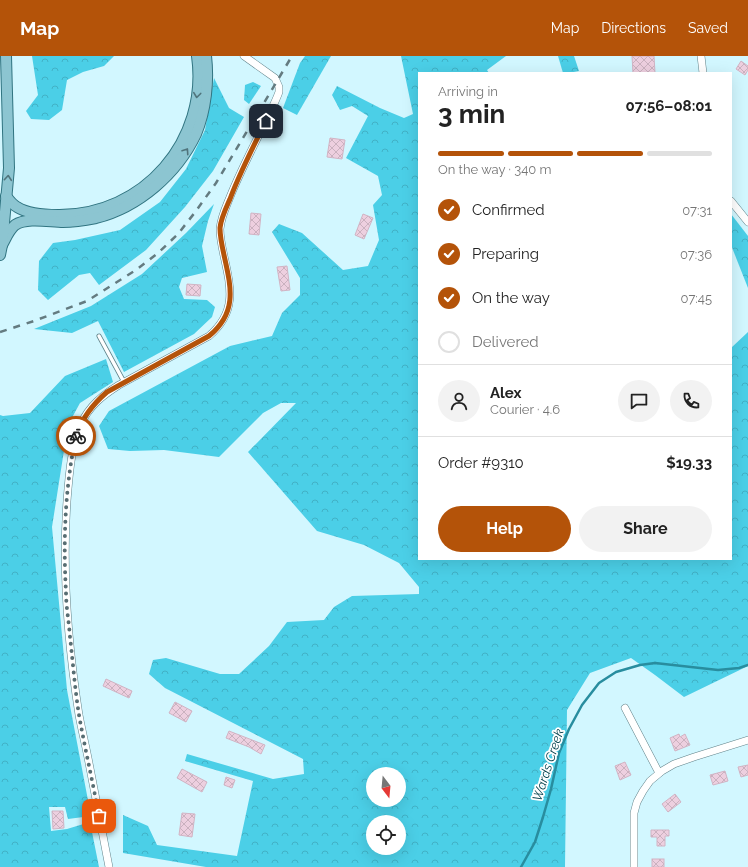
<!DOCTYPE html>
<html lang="en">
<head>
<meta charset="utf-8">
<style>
	:root { --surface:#fff; --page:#f2f2f2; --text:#222; --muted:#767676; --line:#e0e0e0; --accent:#b45309 }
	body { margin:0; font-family:Raleway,sans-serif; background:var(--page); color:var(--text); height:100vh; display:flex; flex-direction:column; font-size:15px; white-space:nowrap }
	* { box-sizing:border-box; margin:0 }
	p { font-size:13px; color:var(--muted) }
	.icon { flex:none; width:22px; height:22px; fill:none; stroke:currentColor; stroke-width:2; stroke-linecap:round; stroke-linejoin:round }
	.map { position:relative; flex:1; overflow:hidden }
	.panel { position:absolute; left:418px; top:16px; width:314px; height:488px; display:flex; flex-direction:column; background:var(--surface); border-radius:0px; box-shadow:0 4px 16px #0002 }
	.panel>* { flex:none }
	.needle { width:26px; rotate:164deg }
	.tools { position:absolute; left:366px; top:711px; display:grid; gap:8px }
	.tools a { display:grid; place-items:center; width:40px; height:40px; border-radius:50%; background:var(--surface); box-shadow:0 4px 16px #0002; font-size:20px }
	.pin { position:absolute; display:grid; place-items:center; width:34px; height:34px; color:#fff; margin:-17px; border-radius:8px; box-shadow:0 2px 6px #0006 }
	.courier { position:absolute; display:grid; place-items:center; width:40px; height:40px; margin:-20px; border:3px solid #b45309; border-radius:50%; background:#fff; color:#222; box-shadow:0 1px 5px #0007 }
	.overview em { font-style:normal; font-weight:700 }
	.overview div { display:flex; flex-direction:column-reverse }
	.overview { display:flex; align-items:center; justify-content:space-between; height:68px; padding:0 20px }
	h1 { font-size:26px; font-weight:700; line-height:30px }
	.bar { display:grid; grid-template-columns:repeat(4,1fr); gap:6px 4px; align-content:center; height:48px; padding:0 20px }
	.bar i { height:5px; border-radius:3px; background:var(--line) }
	.bar .current { background:var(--accent) }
	.bar p { grid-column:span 4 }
	.line { display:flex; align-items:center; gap:10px; padding:0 20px; border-top:1px solid var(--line) }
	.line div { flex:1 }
	.round { display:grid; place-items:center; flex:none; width:42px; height:42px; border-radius:21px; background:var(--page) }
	ol { padding:0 20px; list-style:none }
	li { display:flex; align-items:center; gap:12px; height:44px }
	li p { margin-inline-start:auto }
	li .icon { padding:4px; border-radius:50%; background:var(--accent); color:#fff; stroke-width:4 }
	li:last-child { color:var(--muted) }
	li i { width:22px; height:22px; border:2px solid var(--line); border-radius:50% }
	.primary-button { display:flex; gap:8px; margin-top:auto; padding:8px 20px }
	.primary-button a { flex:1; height:46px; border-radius:24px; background:var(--accent); color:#fff; font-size:16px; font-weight:700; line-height:46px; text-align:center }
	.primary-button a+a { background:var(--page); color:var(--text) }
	header { display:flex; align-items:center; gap:24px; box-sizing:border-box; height:56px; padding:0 20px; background:var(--accent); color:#fff }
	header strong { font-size:19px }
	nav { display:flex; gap:22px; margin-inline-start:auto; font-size:14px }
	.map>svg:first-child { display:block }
	.forest { fill:url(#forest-crowns); fill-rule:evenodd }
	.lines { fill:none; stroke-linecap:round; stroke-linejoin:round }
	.stream { stroke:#288d9f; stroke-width:2.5 }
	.building { fill:url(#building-cross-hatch); stroke:#d1b4c4 }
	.lane-casing { stroke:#608289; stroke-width:5 }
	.street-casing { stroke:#608289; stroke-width:8 }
	.primary-casing { stroke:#307481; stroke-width:12 }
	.lane { stroke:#fff; stroke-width:3.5 }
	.street { stroke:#fff; stroke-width:7 }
	.primary { stroke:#8cc5d1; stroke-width:10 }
	.rail { stroke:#647b80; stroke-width:2.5; stroke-dasharray:7 7; stroke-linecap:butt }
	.oneway { stroke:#50747c }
	.done { stroke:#576d72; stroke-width:4; stroke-dasharray:0 7.2 }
	.route { stroke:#b45309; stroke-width:5 }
	.labels { text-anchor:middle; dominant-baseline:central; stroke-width:3.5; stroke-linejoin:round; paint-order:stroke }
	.water-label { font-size:13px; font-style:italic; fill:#08444f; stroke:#fff }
</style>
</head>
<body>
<header>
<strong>Map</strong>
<nav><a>Map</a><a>Directions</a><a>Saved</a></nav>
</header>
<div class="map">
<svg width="748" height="811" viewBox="0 0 748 811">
	<defs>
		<pattern id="forest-crowns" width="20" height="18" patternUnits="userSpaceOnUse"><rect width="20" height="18" fill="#4bcfe7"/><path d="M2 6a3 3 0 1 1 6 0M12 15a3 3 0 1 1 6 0" fill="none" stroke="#41b1c6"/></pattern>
		<pattern id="building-cross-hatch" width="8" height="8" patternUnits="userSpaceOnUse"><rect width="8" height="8" fill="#edcfdf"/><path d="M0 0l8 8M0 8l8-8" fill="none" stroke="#cab1bf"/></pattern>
	</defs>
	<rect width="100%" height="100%" fill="#d2f7ff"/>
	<g class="forest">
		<polygon points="32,0 114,0 104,10 83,16 67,24 62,54 49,64 31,63 26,55 38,39"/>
		<polygon points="305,0 331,0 297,59 283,52 300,7"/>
		<path d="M401,0H506L487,14L489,17H419V503H731V292L748,276V610L684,641L655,619L631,602L590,617L567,654L565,811H206L123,797V759L148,770L157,789L237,800L253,725L185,705L187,698L273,723L304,718L303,703L165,632L149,618L153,604L166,602L220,618H239L269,590L287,566L324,564L334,551L352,540L419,538V531L399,507L364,489L317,475L248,396L296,347H281L263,357L219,401L164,394L130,395L108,393L99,370L109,355L230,290L272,280L282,257L300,239V222L272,176L279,168L302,177L343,214L368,210L379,184L373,149L382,139L378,120L346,102L368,60L352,50L340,54L332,39L337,30L380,52L404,62L413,58ZM373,718H399V744H373ZM373,766H399V792H373Z"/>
		<polygon points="558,0 574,0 579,15 568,17 563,17"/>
		<polygon points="214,22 229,52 244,61 213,115 185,151 146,194 99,229 90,217 79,219 48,244 38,234 39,205 53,187 75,184 120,174 160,146 186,113 205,74"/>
		<polygon points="253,26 261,30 249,48 244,44 245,29"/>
		<polygon points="214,148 208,165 202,190 207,216 182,222 179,231 184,243 207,244 215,251 212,261 194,278 124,316 98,265 72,277 34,273 91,250 142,218 186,177"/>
		<polygon points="731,158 748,180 748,232 731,189"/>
		<polygon points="106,303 113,326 80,347 68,369 52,471 67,634 91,760 68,763 65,751 49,751 51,775 67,773 90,766 99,811 0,811 0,359 3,360 30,357 65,320"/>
	</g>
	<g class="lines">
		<polyline class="stream" points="521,811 535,786 543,761 551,733 559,697 569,673 582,649 599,627 616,616 640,609 655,607 718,614 739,612 748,609"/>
	</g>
	<g class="building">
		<polygon points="632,0 654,0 655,17 633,17"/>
		<polygon points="741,5 748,10 748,14 745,19 736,13"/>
		<polygon points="330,82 345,84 342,103 327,101"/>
		<polygon points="251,157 261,158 259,179 249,178"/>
		<polygon points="363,158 373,162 364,183 355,179"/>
		<polygon points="287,210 290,234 281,235 277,211"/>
		<polygon points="187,228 201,229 200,240 186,239"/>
		<polygon points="106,623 132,635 129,642 103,630"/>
		<polygon points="175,646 192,655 186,666 169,657"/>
		<polygon points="229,675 265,689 261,698 249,691 226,682"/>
		<polygon points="679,678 680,681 685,678 690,689 675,695 670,682"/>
		<polygon points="625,706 631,719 620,724 615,710"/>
		<polygon points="748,709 748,719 741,721 738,711"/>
		<polygon points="182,713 207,726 202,736 177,722"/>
		<polygon points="725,715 728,725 713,729 710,719"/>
		<polygon points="226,721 235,724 232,732 224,729"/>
		<polygon points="675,738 681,746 668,756 662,748"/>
		<polygon points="52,755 63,755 64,772 53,773"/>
		<polygon points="182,757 195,758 192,781 179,779"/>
		<polygon points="651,774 669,774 669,780 665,780 665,790 657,790 657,781 651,781"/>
		<rect x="652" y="803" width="12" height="8"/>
	</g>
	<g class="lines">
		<g class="lane-casing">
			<polyline id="lane" points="99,280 124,326"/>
		</g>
		<g class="street-casing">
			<g id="street">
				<polyline points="701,0 703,17"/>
				<polyline points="731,145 748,166"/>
				<polyline points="625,652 659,717"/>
				<path d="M109,811C102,776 96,742 89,707C86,691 82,675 79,659C68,589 62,516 67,445C69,420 71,390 81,368C89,350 103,339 119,329L209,280C237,256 231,232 224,200C222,191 220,182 220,173C221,161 226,151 230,141C240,116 252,93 264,69C269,58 275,47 279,36V31L275,22L244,0"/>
				<polyline points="634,811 634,757 637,746 643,735 650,725 662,715 674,708 694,701 748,684"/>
			</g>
		</g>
		<g class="primary-casing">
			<g id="primary">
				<path d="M6,140C9,144 13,149 17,151C28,158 45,159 58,159C144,160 209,84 197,0"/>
				<path d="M2,189C6,182 9,174 15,169C27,161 50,166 63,166C74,166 86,164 96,162C139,151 177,118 196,78C206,54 209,25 206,0"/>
				<polyline points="0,199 2,189 9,112 6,0"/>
			</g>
		</g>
		<use href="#lane" class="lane"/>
		<use href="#street" class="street"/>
		<use href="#primary" class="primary"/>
		<polyline class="rail" points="0,276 34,265 87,245 136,214 158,197 178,178 196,155 216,127 292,0"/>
	</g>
	<defs><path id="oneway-chevron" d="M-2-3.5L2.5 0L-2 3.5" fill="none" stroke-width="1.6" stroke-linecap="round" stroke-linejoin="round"/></defs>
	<g class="oneway">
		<use href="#oneway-chevron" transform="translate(197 39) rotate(97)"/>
		<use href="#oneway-chevron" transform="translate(186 95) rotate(-56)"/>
		<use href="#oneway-chevron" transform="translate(8 122) rotate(-85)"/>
	</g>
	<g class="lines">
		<path class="done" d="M76,380C65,430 63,485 66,536C66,551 69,566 70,581C73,607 75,634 79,659C85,693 93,727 99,760"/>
		<path class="route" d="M76,380C82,362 93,348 107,336L209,280C238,256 231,231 224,199C222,190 220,181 220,172C221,162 226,152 230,143C240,116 253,91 266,65"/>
	</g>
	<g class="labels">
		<g class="water-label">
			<text transform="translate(548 709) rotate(-72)">Wards Creek</text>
		</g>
	</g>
</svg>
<div class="tools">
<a><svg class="needle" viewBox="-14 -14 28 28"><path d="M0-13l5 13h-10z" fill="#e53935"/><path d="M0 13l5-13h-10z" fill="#767676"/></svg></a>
<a><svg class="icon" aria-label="locate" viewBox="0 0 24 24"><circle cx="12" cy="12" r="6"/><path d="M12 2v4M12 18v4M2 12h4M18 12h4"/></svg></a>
</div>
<div class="pin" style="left:99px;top:760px;background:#ea580c"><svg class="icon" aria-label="bag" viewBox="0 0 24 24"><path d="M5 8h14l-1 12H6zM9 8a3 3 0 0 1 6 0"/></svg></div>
<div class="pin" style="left:266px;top:65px;background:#1f2937"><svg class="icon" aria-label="home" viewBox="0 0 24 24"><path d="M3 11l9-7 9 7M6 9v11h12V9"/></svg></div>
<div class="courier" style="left:76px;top:380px"><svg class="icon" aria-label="bike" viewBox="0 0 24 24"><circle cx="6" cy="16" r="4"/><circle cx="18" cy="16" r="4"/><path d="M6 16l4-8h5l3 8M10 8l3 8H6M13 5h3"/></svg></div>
<section class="panel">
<div class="overview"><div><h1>3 min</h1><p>Arriving in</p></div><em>07:56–08:01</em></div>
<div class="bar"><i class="current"></i><i class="current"></i><i class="current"></i><i></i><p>On the way · 340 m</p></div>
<ol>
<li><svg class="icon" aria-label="check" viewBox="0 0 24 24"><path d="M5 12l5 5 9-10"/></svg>Confirmed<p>07:31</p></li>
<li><svg class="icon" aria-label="check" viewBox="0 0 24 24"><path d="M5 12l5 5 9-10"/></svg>Preparing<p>07:36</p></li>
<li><svg class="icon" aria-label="check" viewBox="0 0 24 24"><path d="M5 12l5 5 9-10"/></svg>On the way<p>07:45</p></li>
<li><i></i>Delivered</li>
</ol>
<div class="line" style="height:72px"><a class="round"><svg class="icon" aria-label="person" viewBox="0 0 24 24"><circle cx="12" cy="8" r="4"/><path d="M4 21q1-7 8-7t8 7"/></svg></a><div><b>Alex</b><p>Courier · 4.6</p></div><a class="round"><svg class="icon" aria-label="chat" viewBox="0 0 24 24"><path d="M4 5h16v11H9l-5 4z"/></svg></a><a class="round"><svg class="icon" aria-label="phone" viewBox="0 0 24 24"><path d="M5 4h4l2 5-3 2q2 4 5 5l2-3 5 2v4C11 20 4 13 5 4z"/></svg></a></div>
<div class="line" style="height:52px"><div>Order #9310</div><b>$19.33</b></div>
<div class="primary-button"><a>Help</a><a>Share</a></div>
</section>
</div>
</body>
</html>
